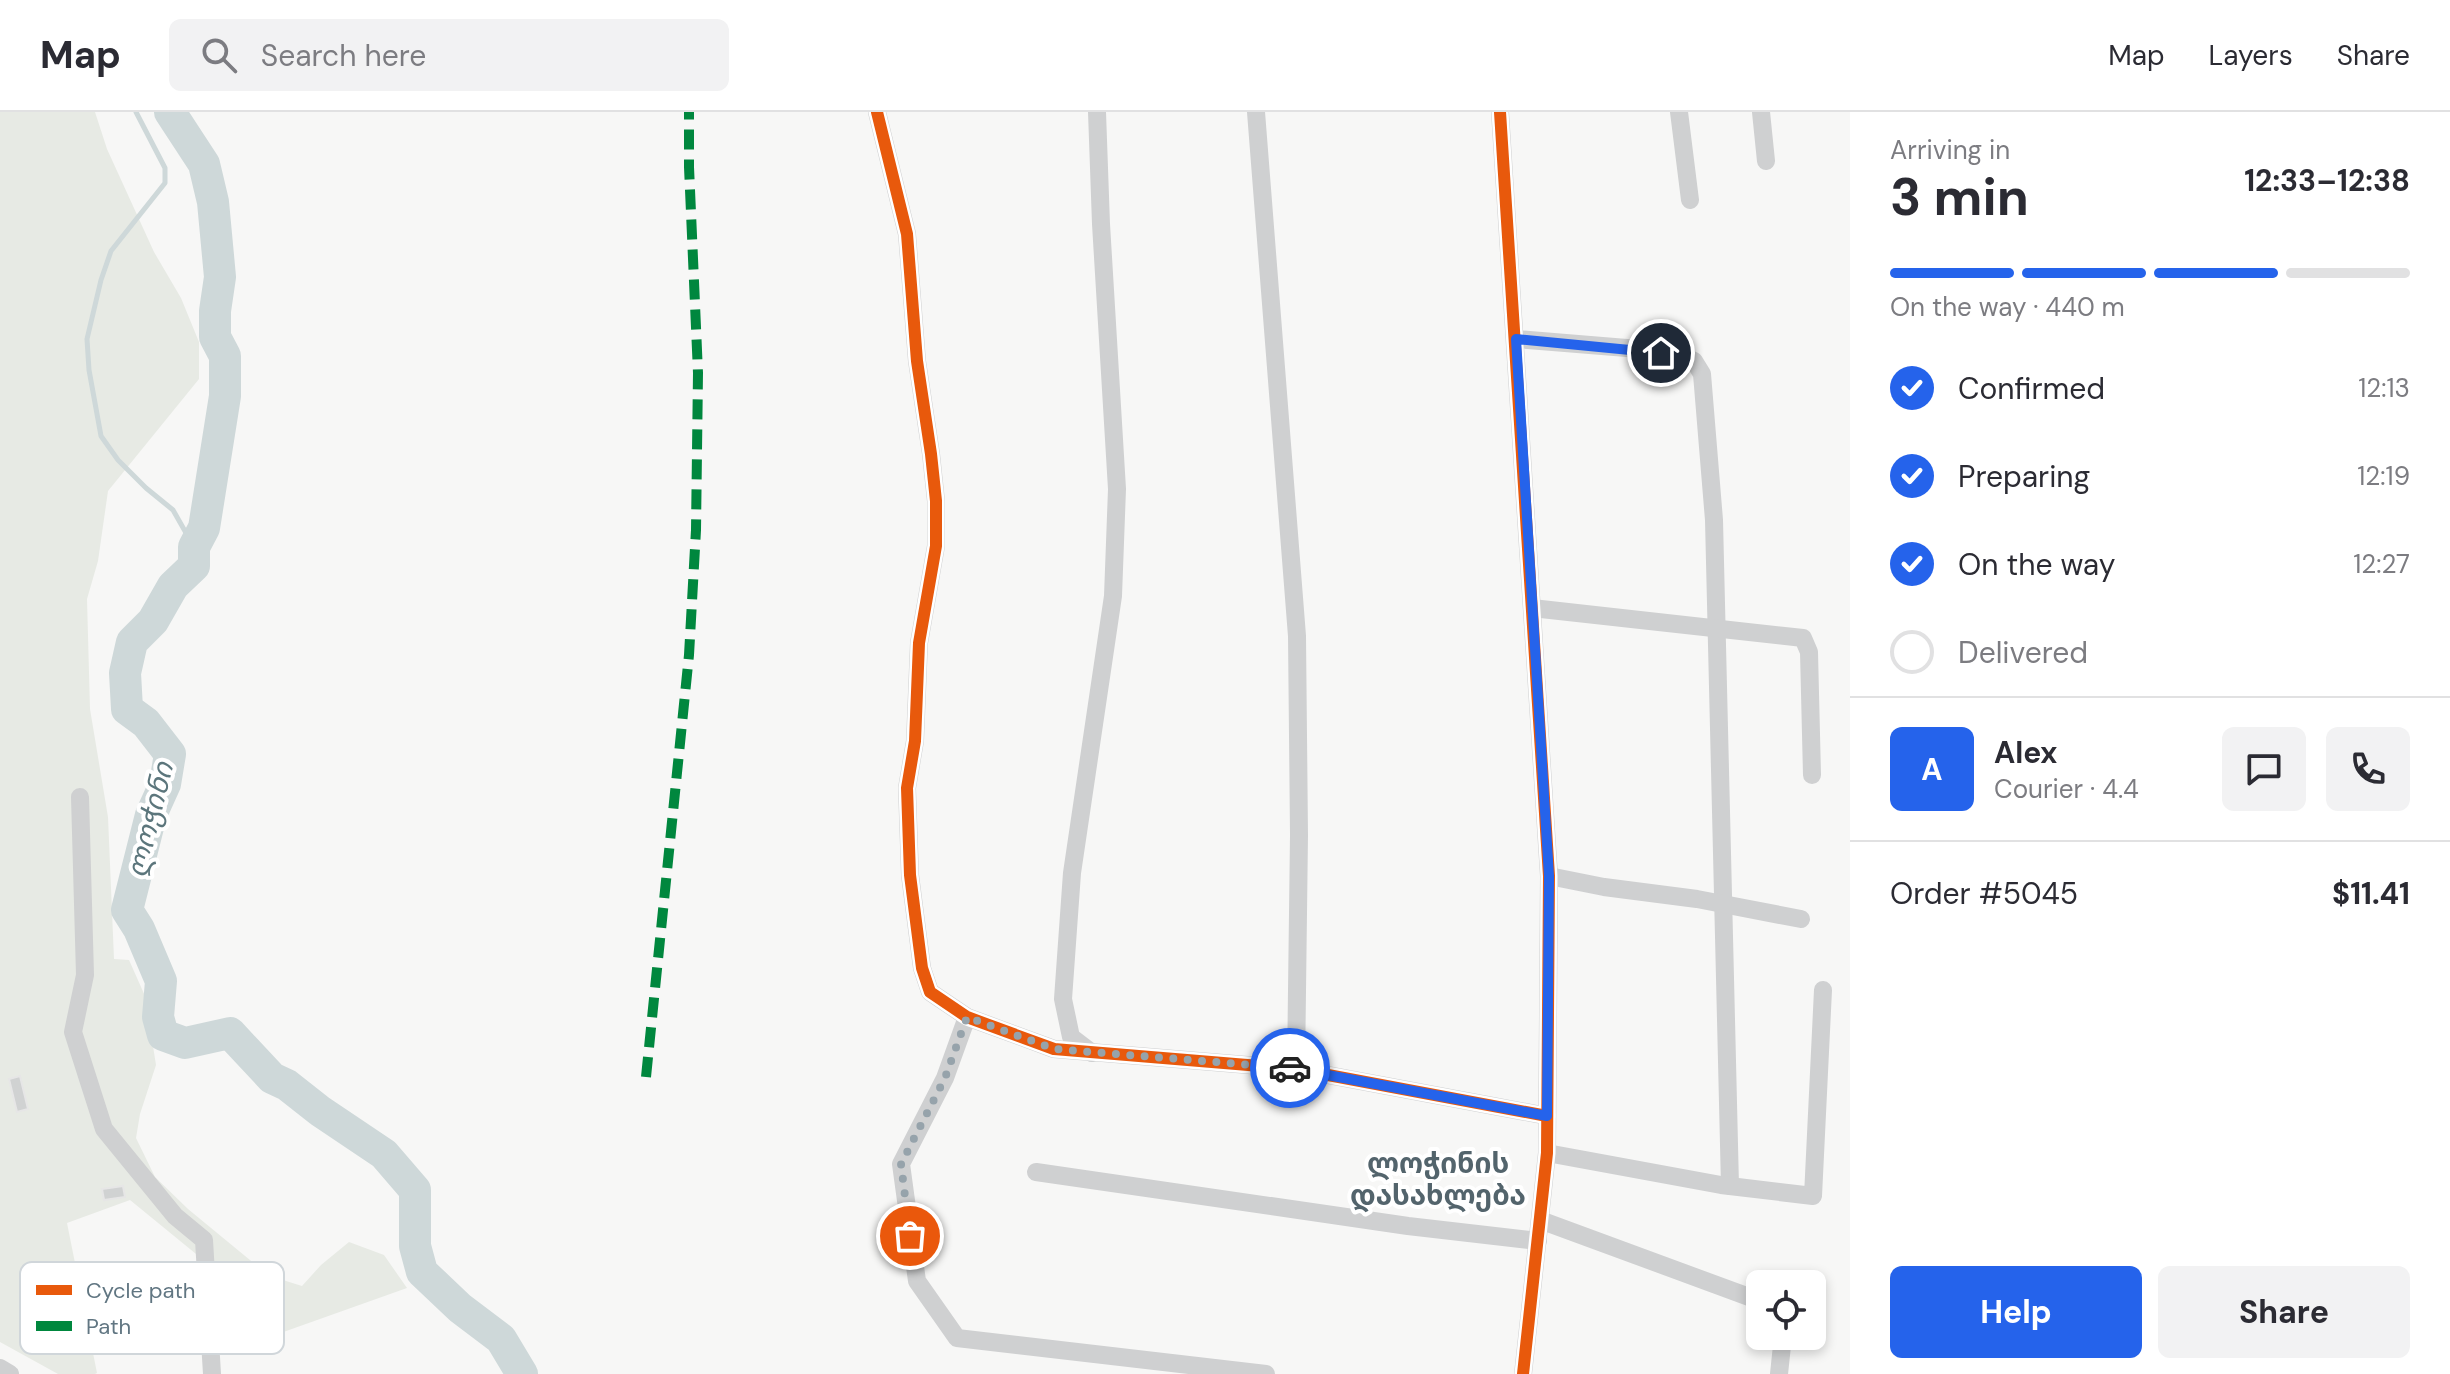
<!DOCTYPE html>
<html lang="en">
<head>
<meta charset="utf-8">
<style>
	:root { --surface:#fff; --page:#f2f2f3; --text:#2b2b33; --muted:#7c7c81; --line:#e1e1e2; --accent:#2563eb }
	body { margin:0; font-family:"DM Sans","Noto Sans Georgian",sans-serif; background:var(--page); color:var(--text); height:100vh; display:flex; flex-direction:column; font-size:30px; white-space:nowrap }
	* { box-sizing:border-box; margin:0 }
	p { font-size:26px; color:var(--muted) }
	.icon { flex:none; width:44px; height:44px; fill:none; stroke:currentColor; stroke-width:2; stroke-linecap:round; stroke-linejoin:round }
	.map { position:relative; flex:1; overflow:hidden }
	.panel { display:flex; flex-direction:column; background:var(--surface); width:600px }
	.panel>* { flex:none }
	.buttons { position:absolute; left:1746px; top:1158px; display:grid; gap:16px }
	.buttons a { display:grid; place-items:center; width:80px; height:80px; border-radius:12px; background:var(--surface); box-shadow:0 4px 12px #0003; font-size:40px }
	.pin { position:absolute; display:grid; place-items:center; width:68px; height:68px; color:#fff; margin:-34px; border:4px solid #fff; border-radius:50%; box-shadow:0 2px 8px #0007 }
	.courier { position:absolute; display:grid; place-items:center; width:80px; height:80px; margin:-40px; border:6px solid #2563eb; border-radius:50%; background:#fff; color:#222; box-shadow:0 2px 10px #0007 }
	.head em { font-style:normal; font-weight:700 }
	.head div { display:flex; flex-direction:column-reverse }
	.head { display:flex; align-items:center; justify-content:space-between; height:136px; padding:0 40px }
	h1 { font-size:52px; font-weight:700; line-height:60px }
	.bar { display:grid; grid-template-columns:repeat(4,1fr); gap:12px 8px; align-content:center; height:96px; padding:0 40px }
	.bar i { height:10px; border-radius:6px; background:var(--line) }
	.bar .current { background:var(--accent) }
	.bar p { grid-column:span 4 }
	.line { display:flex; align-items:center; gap:20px; padding:0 40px; border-top:2px solid var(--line) }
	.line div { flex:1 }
	.round { display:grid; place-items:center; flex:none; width:84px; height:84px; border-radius:12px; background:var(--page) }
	ol { padding:0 40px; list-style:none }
	li { display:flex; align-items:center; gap:24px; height:88px }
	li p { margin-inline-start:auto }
	li .icon { padding:8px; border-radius:50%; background:var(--accent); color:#fff; stroke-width:4 }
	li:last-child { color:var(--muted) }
	li i { width:44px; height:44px; border:4px solid var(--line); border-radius:50% }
	.button { display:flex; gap:16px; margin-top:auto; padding:16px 40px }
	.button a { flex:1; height:92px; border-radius:12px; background:var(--accent); color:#fff; font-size:32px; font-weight:700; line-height:92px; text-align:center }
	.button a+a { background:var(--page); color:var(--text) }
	header { display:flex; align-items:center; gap:48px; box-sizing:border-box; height:112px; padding:0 40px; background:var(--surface); border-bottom:2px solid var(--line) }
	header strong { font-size:38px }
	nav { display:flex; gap:44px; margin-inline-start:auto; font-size:28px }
	.search { width:560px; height:72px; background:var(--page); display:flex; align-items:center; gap:20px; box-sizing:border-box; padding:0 28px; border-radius:12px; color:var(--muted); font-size:30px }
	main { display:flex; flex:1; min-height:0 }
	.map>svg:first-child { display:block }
	.green { fill:#e7eae4 }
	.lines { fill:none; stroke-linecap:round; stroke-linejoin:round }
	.stream { stroke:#ced8d9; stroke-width:5 }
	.river { stroke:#ced8d9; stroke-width:32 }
	.building { fill:#d0d2d2; stroke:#e6e6e6; stroke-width:2 }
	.minor { stroke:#cfd0d1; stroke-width:18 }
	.quiet { stroke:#00873e; stroke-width:10; stroke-dasharray:20 10; stroke-linecap:butt }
	.cycleway-casing { stroke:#fff; stroke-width:17 }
	.cycleway { stroke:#e8590c; stroke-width:12 }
	.done { stroke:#96a3ab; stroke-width:8; stroke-dasharray:0 14.4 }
	.route { stroke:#2563eb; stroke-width:10 }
	.labels { text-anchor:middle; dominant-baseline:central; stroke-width:8; stroke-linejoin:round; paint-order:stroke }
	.water-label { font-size:28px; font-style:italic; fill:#5c767c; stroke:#fff }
	.neighbourhood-label { font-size:28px; font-weight:bold; fill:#53646c; stroke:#fff }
	.key { fill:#fff; stroke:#d0d6da; stroke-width:2 }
	.key-label { font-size:22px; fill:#617682 }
</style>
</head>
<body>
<header>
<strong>Map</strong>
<div class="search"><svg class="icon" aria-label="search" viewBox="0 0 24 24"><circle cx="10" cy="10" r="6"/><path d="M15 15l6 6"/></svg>Search here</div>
<nav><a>Map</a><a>Layers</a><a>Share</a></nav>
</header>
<main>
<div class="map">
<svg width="1850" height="1262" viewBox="0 0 1850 1262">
	<rect width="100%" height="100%" fill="#f7f7f6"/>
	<polygon class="green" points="0,0 95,0 107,37 154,140 181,186 199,230 199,267 108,379 98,449 87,487 90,597 108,705 114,847 129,848 145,884 156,953 140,1002 136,1026 155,1065 188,1097 256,1153 286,1169 302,1174 321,1153 349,1130 384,1143 407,1176 275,1223 245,1182 130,1088 67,1111 97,1261 95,1262 58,1262 0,1230"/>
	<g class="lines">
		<polyline class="stream" points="136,0 165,56 165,71 111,139 101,168 87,227 89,258 101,324 118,348 146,376 173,398 194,435"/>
		<polyline class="river" points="170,0 204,52 213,90 220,165 215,199 215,225 225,244 225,284 204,416 194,435 194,454 173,474 153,509 132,530 125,561 127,597 146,611 170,642 165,672 151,703 127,798 139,817 161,869 158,905 163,923 185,931 230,921 272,966 287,973 320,999 384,1042 415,1078 415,1134 422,1160 460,1196 501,1227 522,1262"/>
	</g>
	<g class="building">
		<polygon points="20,964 28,997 17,1000 9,967"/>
		<polygon points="123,1074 125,1085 104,1088 102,1077"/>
	</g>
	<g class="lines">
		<g class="minor">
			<polyline points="877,0 907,122 917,249 931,342 936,389 936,434 919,531 915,629 907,676 910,763 922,856 930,880 967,905 1054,937 1296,957 1547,1004"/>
			<polyline points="1256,0 1297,524 1299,723 1296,957"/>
			<polyline points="1500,0 1549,764 1547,1041 1523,1262"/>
			<polyline points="1679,0 1690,88"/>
			<polyline points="1761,0 1766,49"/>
			<polyline points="1516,227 1639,237 1683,244 1694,249 1702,262 1714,408 1730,1074"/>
			<polyline points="1532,496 1803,526 1809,540 1812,663"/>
			<polyline points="80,685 85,863 73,920 104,1017 175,1104 204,1128 212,1262"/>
			<polyline points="1549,764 1604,775 1697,787 1801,807"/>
			<polyline points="967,905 945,966 901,1052 917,1169 957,1226 1266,1262"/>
			<polyline points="1092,941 1071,925 1063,887 1072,761 1113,484 1117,377 1101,112 1097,0"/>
			<polyline points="1547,1041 1721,1073 1813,1084 1823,878"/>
			<polyline points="1036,1060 1408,1114 1538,1129"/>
			<polyline points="1540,1108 1760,1189"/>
			<polyline points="0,1256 10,1262"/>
			<polyline points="1779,1262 1783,1224"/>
		</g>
		<polyline class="quiet" points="646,965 689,543 696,418 698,261 689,55 689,0"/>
		<g class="cycleway-casing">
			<g id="cycleway">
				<polyline points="877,0 907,122 917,249 931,342 936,389 936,434 919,531 915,629 907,676 910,763 922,856 930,880 967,905 1054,937 1296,957 1547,1004"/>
				<polyline points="1500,0 1549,764 1547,1041 1523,1262"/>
			</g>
		</g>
		<use href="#cycleway" class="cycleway"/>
	</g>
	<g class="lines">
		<polyline class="done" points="910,1124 901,1052 945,966 967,905 1054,937 1290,956"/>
		<polyline class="route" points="1290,956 1547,1004 1549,764 1516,227 1661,241"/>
	</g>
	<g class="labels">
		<g class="water-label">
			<text transform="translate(150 708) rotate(-76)">ლოჭინი</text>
		</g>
		<g class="neighbourhood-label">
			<text x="1438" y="1051">ლოჭინის<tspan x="1438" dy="32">დასახლება</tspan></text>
		</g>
	</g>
	<rect x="20" y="1150" width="264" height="92" rx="12" class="key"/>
	<rect x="36" y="1173" width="36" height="10" fill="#e8590c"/>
	<rect x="36" y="1209" width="36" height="10" fill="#00873e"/>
	<g class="key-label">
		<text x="86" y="1186">Cycle path</text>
		<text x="86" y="1222">Path</text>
	</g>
</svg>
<div class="buttons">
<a><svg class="icon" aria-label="locate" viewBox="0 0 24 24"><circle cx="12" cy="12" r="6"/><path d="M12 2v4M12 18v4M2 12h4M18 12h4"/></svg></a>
</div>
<div class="pin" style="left:910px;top:1124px;background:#ea580c"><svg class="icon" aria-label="bag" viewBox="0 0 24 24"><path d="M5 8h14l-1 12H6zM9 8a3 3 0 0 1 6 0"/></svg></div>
<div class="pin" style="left:1661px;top:241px;background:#1f2937"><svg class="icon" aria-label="home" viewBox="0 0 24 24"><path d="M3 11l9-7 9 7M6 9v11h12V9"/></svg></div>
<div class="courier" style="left:1290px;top:956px"><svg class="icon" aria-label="car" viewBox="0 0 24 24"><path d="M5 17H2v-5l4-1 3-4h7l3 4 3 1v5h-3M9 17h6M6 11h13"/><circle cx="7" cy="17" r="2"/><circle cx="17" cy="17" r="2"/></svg></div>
</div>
<section class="panel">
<div class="head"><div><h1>3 min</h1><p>Arriving in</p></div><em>12:33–12:38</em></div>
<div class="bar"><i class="current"></i><i class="current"></i><i class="current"></i><i></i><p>On the way · 440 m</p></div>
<ol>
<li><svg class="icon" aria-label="check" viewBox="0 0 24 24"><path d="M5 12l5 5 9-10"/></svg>Confirmed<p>12:13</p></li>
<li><svg class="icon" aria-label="check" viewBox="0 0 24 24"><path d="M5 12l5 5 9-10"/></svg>Preparing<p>12:19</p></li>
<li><svg class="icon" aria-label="check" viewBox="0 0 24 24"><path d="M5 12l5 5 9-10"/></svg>On the way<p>12:27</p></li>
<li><i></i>Delivered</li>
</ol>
<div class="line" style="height:144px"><b class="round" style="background:var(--accent);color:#fff">A</b><div><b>Alex</b><p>Courier · 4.4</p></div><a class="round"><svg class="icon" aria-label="chat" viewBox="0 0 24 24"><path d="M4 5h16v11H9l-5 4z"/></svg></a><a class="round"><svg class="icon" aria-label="phone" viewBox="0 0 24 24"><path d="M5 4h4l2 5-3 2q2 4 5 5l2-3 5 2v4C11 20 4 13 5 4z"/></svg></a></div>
<div class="line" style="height:104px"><div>Order #5045</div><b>$11.41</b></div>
<div class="button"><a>Help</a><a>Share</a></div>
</section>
</main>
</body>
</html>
